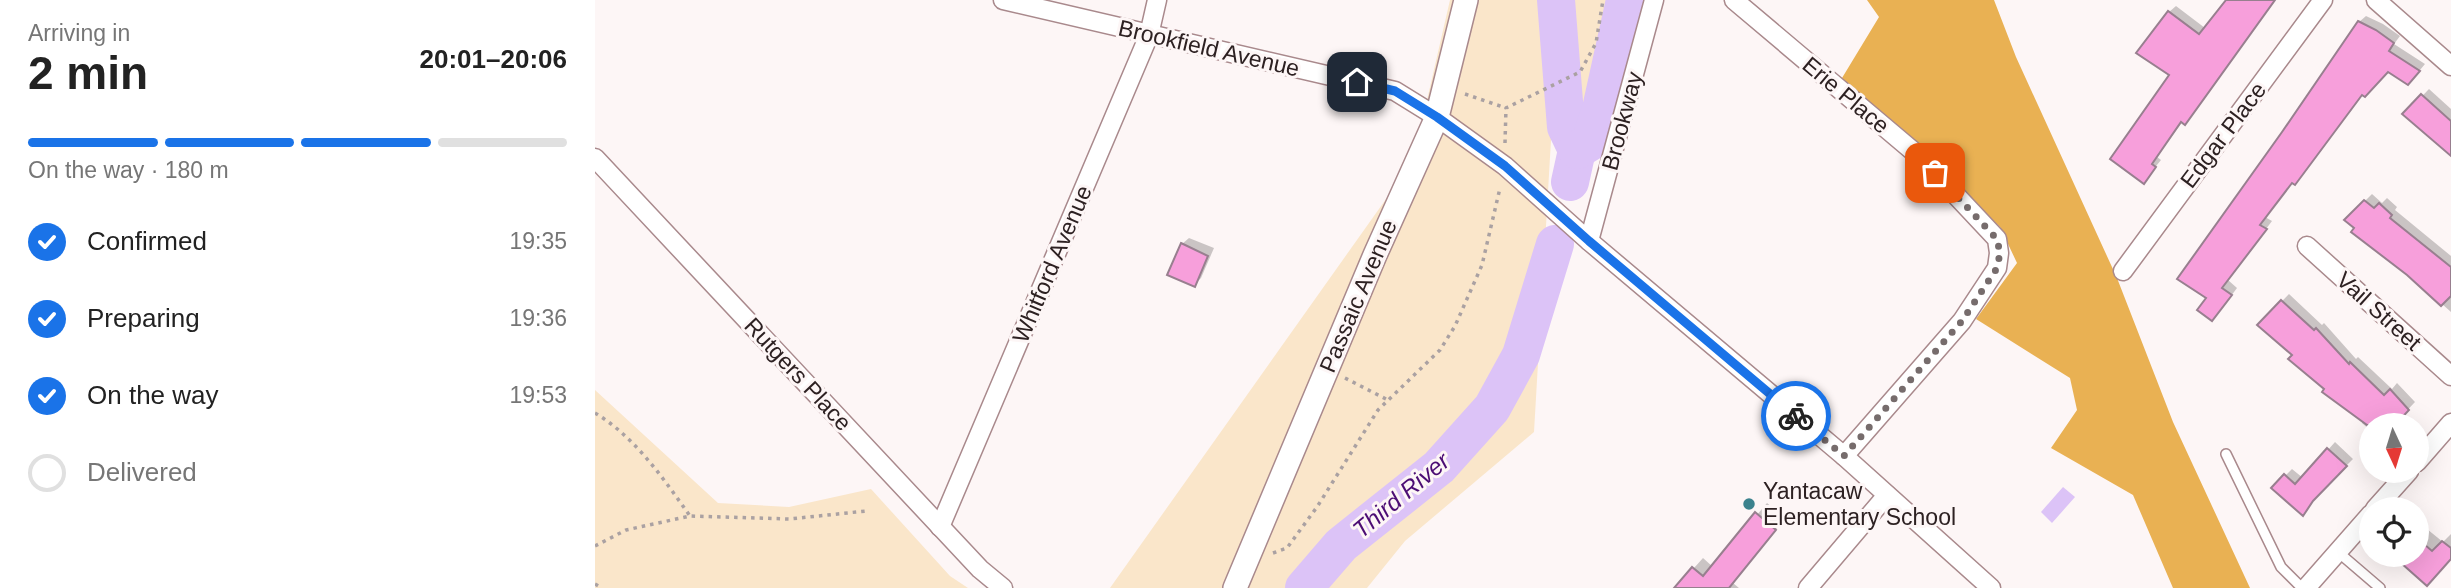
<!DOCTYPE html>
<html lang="en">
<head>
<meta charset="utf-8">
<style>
	:root { --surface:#fff; --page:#f2f2f2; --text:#222; --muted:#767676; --line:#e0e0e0; --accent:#1a73e8 }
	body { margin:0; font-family:Helvetica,sans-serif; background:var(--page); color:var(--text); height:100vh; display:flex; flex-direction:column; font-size:26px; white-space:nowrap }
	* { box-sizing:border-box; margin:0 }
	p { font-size:23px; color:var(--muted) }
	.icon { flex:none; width:38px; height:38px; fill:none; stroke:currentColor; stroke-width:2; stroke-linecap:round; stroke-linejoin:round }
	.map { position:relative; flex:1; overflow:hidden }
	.panel { display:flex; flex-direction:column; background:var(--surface); width:595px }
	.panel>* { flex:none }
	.needle { width:46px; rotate:176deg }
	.tools { position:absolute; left:1764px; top:413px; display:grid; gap:14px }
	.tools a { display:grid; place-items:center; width:70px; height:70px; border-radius:50%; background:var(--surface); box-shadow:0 7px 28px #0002; font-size:35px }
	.pin { position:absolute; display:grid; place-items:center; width:60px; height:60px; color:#fff; margin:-30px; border-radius:14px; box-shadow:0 4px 10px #0006 }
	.courier { position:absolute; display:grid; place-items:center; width:70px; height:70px; margin:-35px; border:5px solid #1a73e8; border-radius:50%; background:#fff; color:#222; box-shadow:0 2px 9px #0007 }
	.headline em { font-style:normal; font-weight:800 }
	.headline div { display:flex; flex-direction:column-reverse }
	.headline { display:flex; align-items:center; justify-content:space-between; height:119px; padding:0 28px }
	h1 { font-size:46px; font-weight:800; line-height:52px }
	.bar { display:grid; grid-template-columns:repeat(4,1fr); gap:10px 7px; align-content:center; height:84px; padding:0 28px }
	.bar i { height:9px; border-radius:5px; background:var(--line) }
	.bar .on { background:var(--accent) }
	.bar p { grid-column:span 4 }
	ol { padding:0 28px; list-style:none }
	li { display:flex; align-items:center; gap:21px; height:77px }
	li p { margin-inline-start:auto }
	li .icon { padding:7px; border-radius:50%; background:var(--accent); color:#fff; stroke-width:4 }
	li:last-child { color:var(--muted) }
	li i { width:38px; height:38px; border:4px solid var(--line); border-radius:50% }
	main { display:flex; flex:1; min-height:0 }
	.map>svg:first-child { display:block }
	.green { fill:#fae6ca }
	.forest { fill:#e9b153 }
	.water { fill:#dcc3f7 }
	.shadow { fill:#0003 }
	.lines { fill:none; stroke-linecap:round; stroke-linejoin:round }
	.river { stroke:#dcc3f7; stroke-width:38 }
	.building { fill:#f79fdb; stroke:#987f8f; stroke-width:2 }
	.service-casing { stroke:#a9898c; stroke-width:12 }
	.minor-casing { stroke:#a9898c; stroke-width:21 }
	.tertiary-casing { stroke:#a9898c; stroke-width:26 }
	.path { stroke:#aaa1a2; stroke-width:3.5; stroke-dasharray:3.5 5; stroke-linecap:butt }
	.service { stroke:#fff; stroke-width:9 }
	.minor { stroke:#fff; stroke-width:18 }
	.tertiary { stroke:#fff; stroke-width:23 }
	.done { stroke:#766c6c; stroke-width:7; stroke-dasharray:0 12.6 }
	.route { stroke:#1a73e8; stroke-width:9 }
	.poi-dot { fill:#3b828d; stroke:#fdf6f6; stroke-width:2.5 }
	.labels { text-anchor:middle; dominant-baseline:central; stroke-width:6; stroke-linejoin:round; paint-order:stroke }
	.street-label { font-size:23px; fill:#2d2122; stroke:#fdf6f6 }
	.poi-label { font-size:23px; fill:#2d2122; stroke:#fdf6f6; text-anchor:start }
	.water-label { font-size:24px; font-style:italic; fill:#4c0d74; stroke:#fdf6f6 }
</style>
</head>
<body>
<main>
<section class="panel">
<div class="headline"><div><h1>2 min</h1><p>Arriving in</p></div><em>20:01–20:06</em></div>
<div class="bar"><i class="on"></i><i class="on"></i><i class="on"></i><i></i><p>On the way · 180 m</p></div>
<ol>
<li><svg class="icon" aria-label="check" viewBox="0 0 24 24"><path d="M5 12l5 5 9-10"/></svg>Confirmed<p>19:35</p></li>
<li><svg class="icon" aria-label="check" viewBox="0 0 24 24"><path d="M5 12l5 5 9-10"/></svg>Preparing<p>19:36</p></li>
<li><svg class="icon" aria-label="check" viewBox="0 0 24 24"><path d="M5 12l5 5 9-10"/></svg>On the way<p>19:53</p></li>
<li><i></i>Delivered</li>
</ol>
</section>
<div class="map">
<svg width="1856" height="588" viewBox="0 0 1856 588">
	<rect width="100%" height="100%" fill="#fdf6f6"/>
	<g class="green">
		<path d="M855,0H1027C1021,28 1006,125 990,143L956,140L939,432L810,541L772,588H515L818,161Z"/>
		<polygon points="0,390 123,503 194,507 276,489 355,576 373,588 0,588"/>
	</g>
	<polygon class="forest" points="1272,0 1399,0 1421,57 1522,278 1578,422 1655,588 1578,588 1538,495 1456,448 1482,410 1475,378 1381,319 1422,263 1405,227 1247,78 1284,17"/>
	<polygon class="water" points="1468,487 1480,497 1457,523 1446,512"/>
	<g class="shadow">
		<polygon points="1631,0 1680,0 1596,116 1588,121 1562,157 1566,160 1549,181 1577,74 1574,12 1581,6 1610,28"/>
		<polygon points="1771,16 1788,24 1805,36 1799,44 1830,64 1820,76 1793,70 1768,94 1707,176 1700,183 1698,181 1670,217 1677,221 1633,280 1642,288 1624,312 1613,298 1764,22"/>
		<polygon points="1834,89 1856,109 1856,154 1810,114"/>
		<polygon points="1777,194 1787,203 1792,198 1802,207 1800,210 1856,256 1856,312 1752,219"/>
		<polygon points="594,238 619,248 606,278 599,285 587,244"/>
		<polygon points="1694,294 1727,325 1729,323 1761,359 1763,357 1797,389 1802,383 1820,402 1805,418 1812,422 1810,425 1776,425 1776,431 1767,423 1769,421 1664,325"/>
		<polygon points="1740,442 1758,459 1725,492 1708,514 1678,488 1697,469 1708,478"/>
		<polygon points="1172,503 1190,518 1138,583 1144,588 1081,588 1108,558 1118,567"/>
		<polygon points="1827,525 1848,542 1856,534 1856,558 1832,584 1800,555 1822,555 1822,530"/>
	</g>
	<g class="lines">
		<g class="river">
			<polyline points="961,0 971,127 982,150 975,182"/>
			<polyline points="982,150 995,142 1006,109 1030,0"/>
			<polyline points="709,588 746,545 844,467 897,408 926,355 960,244"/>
		</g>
	</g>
	<g class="building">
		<polygon points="1631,0 1680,0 1590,125 1586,122 1557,164 1561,167 1549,184 1515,159 1574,75 1541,53 1573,11 1604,34"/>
		<polygon points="1763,21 1781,30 1799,43 1794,51 1825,71 1813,85 1793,72 1770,97 1767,95 1700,185 1697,183 1665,225 1672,229 1627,288 1637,295 1617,321 1602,310 1611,298 1582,279 1687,132"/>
		<polygon points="1826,94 1856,121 1856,156 1807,114"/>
		<polygon points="1769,200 1779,208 1784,203 1797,215 1795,218 1856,267 1856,296 1846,306 1812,275 1756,232 1759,228 1749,220"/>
		<polygon points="586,243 613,256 600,287 572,275"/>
		<polygon points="1686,300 1719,330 1721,328 1754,364 1755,362 1789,395 1795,389 1814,410 1800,425 1772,425 1727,392 1729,389 1693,359 1697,355 1662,325"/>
		<polygon points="1732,448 1752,466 1718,501 1708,516 1676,488 1689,474 1700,484"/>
		<polygon points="1160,512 1181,530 1134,588 1079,588 1097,567 1108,576"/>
		<polygon points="1822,538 1837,551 1847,541 1856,548 1856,559 1832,586 1797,555 1822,555"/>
	</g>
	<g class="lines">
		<g class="service-casing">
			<g id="service">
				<polyline points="1631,454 1686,567 1707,588"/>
				<polyline points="1743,552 1785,588"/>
			</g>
		</g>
		<g class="minor-casing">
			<g id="minor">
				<polyline points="408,0 800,91 842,117 910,166 994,241 1249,456 1396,588"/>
				<polyline points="1139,0 1325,157 1402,239 1404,253 1402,268 1367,321 1249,456"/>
				<polyline points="1781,0 1856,66"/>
				<polyline points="0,158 385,569 408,588"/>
				<polyline points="994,241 1059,0"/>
				<polyline points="1712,246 1856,376"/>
				<polyline points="1528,271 1728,0"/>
				<polyline points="1822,462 1856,423"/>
				<polyline points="1780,509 1814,471"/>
				<polyline points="345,527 554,35 562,0"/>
				<polyline points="1213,588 1292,495"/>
				<polyline points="1711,588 1776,514"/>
			</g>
		</g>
		<g class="tertiary-casing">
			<polyline id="tertiary" points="640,588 780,255 842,117 871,0"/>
		</g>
		<g class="path">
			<polyline points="870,94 911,108"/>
			<polyline points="910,143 911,108 985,72 1001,43 1008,0"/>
			<polyline points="750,378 793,400"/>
			<path d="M0,413C40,437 68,478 95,516"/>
			<polyline points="0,546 31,530 95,516 194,519 271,511"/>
			<polyline points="678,553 692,548 722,507 783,410 845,350 860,326 887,265 905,188"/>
			<polyline points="0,584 7,588"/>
		</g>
		<use href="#service" class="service"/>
		<use href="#minor" class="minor"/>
		<use href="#tertiary" class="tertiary"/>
	</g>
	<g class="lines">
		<polyline class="done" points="1201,416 1249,456 1367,321 1402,268 1405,253 1402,239 1340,173"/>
		<polyline class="route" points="762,82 800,91 842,117 910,166 994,241 1201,416"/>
	</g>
	<circle class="poi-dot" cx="1154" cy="504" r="7"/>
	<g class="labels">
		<g class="street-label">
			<text transform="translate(614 48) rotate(13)">Brookfield Avenue</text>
			<text transform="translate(1251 95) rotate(40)">Erie Place</text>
			<text transform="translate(1027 121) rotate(-75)">Brookway</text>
			<text transform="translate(1628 135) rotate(-53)">Edgar Place</text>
			<text transform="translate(457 264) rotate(-67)">Whitford Avenue</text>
			<text transform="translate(763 296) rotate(-67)">Passaic Avenue</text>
			<text transform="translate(1784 311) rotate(42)">Vail Street</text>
			<text transform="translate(203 374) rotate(47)">Rutgers Place</text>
		</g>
		<g class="poi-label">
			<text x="1168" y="491">Yantacaw<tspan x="1168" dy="26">Elementary School</tspan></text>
		</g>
		<g class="water-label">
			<text transform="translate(806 495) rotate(-40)">Third River</text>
		</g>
	</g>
</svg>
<div class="tools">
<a><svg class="needle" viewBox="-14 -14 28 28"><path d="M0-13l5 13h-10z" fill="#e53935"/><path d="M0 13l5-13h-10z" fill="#767676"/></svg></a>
<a><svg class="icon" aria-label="locate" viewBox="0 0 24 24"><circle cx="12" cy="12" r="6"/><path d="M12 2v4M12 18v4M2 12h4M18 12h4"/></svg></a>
</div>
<div class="pin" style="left:1340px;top:173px;background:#ea580c"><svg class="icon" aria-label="bag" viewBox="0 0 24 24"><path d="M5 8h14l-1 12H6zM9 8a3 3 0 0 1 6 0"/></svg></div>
<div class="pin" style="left:762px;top:82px;background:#1f2937"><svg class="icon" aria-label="home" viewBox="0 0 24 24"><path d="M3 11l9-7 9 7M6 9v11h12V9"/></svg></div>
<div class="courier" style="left:1201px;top:416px"><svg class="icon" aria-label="bike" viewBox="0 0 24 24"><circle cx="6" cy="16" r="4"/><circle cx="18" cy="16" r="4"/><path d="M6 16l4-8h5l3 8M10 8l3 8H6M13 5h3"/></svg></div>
</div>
</main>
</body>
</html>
